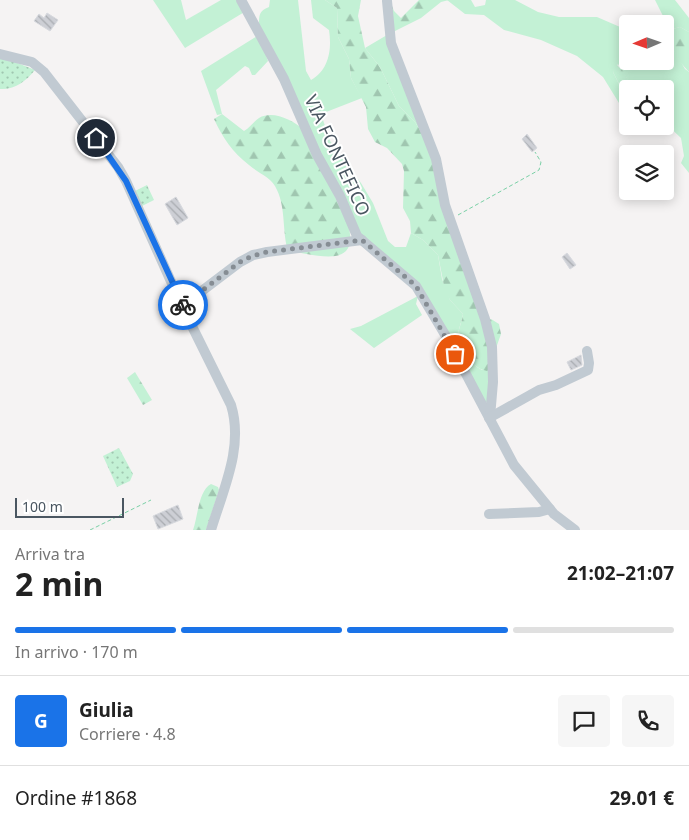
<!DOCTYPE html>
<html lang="it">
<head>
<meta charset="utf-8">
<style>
	:root { --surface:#fff; --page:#f6f6f6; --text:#222; --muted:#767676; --line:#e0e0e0; --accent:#1a73e8 }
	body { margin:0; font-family:"Noto Sans",sans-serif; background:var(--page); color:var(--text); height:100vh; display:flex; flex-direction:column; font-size:19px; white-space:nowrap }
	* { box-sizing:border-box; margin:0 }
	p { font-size:16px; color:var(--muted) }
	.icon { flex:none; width:28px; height:28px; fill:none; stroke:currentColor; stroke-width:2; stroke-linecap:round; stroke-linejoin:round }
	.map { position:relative; height:530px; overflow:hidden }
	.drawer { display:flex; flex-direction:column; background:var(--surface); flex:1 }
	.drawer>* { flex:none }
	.needle { width:32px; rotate:268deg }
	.tools { position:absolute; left:619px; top:15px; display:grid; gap:10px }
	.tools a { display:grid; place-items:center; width:55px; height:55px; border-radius:5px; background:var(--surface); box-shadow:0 2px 12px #0003; font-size:25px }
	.scale { position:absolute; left:15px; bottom:12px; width:109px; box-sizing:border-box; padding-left:5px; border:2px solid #4a5661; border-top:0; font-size:14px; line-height:18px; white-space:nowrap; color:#4a5661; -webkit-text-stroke:4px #fff; paint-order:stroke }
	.pin { position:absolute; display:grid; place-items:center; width:42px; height:42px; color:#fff; margin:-21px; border:2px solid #fff; border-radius:50%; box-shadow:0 1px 5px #0007 }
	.courier { position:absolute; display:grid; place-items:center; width:50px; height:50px; margin:-25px; border:4px solid #1a73e8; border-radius:50%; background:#fff; color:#222; box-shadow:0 1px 6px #0007 }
	.head em { font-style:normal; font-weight:700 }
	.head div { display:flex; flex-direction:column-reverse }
	.head { display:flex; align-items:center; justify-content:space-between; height:85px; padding:0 15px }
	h1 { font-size:32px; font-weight:700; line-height:38px }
	.bar { display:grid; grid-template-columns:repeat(4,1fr); gap:8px 5px; align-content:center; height:60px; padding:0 15px }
	.bar i { height:6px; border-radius:4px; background:var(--line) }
	.bar .selected { background:var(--accent) }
	.bar p { grid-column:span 4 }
	.line { display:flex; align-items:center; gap:12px; padding:0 15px; border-top:1px solid var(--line) }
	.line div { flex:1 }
	.round { display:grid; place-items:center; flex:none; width:52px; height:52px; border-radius:5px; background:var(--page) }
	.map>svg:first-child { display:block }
	.grass { fill:#c3f1d5 }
	.forest { fill:url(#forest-firs) }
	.garden { fill:url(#garden-dots) }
	.building { fill:url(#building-back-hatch); stroke:#d7d9de }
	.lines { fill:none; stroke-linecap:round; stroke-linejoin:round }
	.path { stroke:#7ad0a6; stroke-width:1; stroke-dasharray:4 2.5; stroke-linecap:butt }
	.minor { stroke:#c1cad2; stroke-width:10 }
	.done { stroke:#868d94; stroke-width:5; stroke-dasharray:0 9 }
	.route { stroke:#1a73e8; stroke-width:6 }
	.labels { text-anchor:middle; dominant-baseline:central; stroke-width:4; stroke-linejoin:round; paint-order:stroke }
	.street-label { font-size:18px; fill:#4a5661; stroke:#fff }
</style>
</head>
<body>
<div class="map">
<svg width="689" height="530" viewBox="0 0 689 530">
	<defs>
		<pattern id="forest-firs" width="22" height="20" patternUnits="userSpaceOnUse" patternTransform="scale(1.25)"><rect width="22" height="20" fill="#c3f1d5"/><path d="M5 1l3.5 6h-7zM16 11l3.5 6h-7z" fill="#a0c6b0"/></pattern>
		<pattern id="garden-dots" width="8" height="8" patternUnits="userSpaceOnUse" patternTransform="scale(1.25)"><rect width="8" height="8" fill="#c3f1d5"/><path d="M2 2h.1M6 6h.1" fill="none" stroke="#a0c6b0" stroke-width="1.8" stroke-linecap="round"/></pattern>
		<pattern id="building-back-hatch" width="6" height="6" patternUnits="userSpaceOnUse" patternTransform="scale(1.25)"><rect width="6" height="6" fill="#cdcfd5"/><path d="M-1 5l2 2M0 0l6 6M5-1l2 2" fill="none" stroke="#a8abb0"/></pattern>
	</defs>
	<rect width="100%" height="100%" fill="#f5f3f3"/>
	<g class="grass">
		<polygon points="153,0 181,0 186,20 221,0 239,0 246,11 185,48"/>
		<path d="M270,0H298L306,71L311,80C329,70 332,49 329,30L313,18L311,0H325L337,8L338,37L349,59L351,78L362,98L321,114L330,141L361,183L373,203L388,241L395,247H406L411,233L423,240L438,255L442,279L450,300L463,314C462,321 459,327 458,334C457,348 471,364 482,370L491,368L487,402L484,403L423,289L359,234L259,25C259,15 259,11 269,7Z"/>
		<polygon points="447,0 471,0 475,7 485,5 486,0 515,0 538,12 559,17 597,17 627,30 628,61 665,61 665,35 685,69 689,72 689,173 681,163 684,156 681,138 665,123 665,115 671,101 665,102 665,89 642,89 631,85 618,64 613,72 627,100 627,116 603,77 577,56 541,40 504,30 484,15 465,14"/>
		<polygon points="655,0 675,0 689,18 689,32 680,27 665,31 665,20"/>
		<polygon points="259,35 268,61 255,75 252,75 249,68 245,66 216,90 222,114 217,115 201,71"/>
		<polygon points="387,35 426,140 415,122 399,106 380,67 365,48"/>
		<polygon points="418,296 416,304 422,315 374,348 350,329 361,326"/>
	</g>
	<g class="forest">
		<path d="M325,0H361L358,16L365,48L380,67L399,106L415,122L426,140L486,327L491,368L487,371C473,369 457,349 458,334C459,328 462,321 463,314L450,300L445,291L438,255L423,240L411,233L410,221L403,208L404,171L402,164L387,148L375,142L368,129L366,107L351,78L349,59L338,37L337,8Z"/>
		<polygon points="419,0 449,0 441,2 421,18 391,33 392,6 394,11 401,18"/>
		<polygon points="680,27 689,32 689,72 680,62 665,35 665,31"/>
		<polygon points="615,63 623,71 631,85 642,89 628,89 627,100 613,72"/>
		<path d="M222,114L244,131C250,128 253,122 259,118C273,110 292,120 303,129L348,224C361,271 315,254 288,251C282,232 286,209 277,190C272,177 259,174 249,165C232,152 223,138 214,119Z"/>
		<polygon points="491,319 499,324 501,334 496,348 488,321"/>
		<polygon points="135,372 152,400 143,405 127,378"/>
		<path d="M211,484L218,487L219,490L206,530H193C198,517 198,491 211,484Z"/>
	</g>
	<g class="garden">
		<path d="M0,56L35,70C26,81 15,90 0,89Z"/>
		<polygon points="147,185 154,200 142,206 135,191"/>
		<polygon points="119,448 133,474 130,481 117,487 103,456"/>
	</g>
	<g class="building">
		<polygon points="47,13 58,20 50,31 34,21 39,14 44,18"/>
		<polygon points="527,134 537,148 532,152 522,139"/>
		<polygon points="176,197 188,218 177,225 165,204"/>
		<polygon points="567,253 576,265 570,269 562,257"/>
		<polygon points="581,355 582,365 571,370 567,362"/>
		<polygon points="178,505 183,519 158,529 153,516"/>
	</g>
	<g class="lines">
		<g class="path">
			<polyline points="458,215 539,170 541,162 535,152"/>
			<polyline points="90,530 151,500"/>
		</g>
		<g class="minor">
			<polyline points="241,0 284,79 317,155 340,196 357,236 416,286 447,338 514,465 554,514 575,530"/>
			<polyline points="387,1 391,43 436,159 445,205 485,319 492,347 493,382 490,417"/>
			<path d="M0,54L32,62L44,72L118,167L126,181L182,306L231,405C244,447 223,490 211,530"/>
			<polyline points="182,306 240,262 253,255 267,252 362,240"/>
			<polyline points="489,418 539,390 556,385 588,370 589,363 587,351"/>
			<polyline points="489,514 539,512 550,509"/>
		</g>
	</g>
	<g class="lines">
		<polyline class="done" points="183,305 240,262 252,256 267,252 362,240 416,286 455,354"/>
		<polyline class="route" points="96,138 126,181 183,305"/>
	</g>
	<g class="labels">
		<g class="street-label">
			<text transform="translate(338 155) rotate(65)">VIA FONTEFICO</text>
		</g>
	</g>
</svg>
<div class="tools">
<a><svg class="needle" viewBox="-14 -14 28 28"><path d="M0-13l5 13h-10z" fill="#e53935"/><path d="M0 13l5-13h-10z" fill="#767676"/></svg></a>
<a><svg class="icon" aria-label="locate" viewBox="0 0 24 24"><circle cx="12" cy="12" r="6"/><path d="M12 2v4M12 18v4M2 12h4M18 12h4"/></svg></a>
<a><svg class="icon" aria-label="layers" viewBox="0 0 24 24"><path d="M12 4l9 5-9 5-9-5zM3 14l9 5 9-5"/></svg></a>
</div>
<div class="scale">100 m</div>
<div class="pin" style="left:455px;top:354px;background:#ea580c"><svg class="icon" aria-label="bag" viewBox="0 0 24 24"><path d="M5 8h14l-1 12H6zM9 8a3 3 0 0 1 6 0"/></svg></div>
<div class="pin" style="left:96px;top:138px;background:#1f2937"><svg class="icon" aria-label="home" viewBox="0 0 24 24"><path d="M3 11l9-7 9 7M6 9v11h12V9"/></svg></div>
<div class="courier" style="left:183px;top:305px"><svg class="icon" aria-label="bike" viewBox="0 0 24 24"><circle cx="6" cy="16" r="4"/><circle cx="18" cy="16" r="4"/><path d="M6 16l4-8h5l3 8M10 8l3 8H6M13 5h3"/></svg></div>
</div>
<section class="drawer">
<div class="head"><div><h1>2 min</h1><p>Arriva tra</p></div><em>21:02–21:07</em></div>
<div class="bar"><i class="selected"></i><i class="selected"></i><i class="selected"></i><i></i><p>In arrivo · 170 m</p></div>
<div class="line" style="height:90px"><b class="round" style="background:var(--accent);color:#fff">G</b><div><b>Giulia</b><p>Corriere · 4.8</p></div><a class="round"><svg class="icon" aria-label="chat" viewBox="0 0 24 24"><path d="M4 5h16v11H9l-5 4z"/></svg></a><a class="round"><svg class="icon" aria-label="phone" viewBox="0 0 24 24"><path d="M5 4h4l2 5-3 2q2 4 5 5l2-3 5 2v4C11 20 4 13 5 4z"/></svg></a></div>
<div class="line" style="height:65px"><div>Ordine #1868</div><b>29.01 €</b></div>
</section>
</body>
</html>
